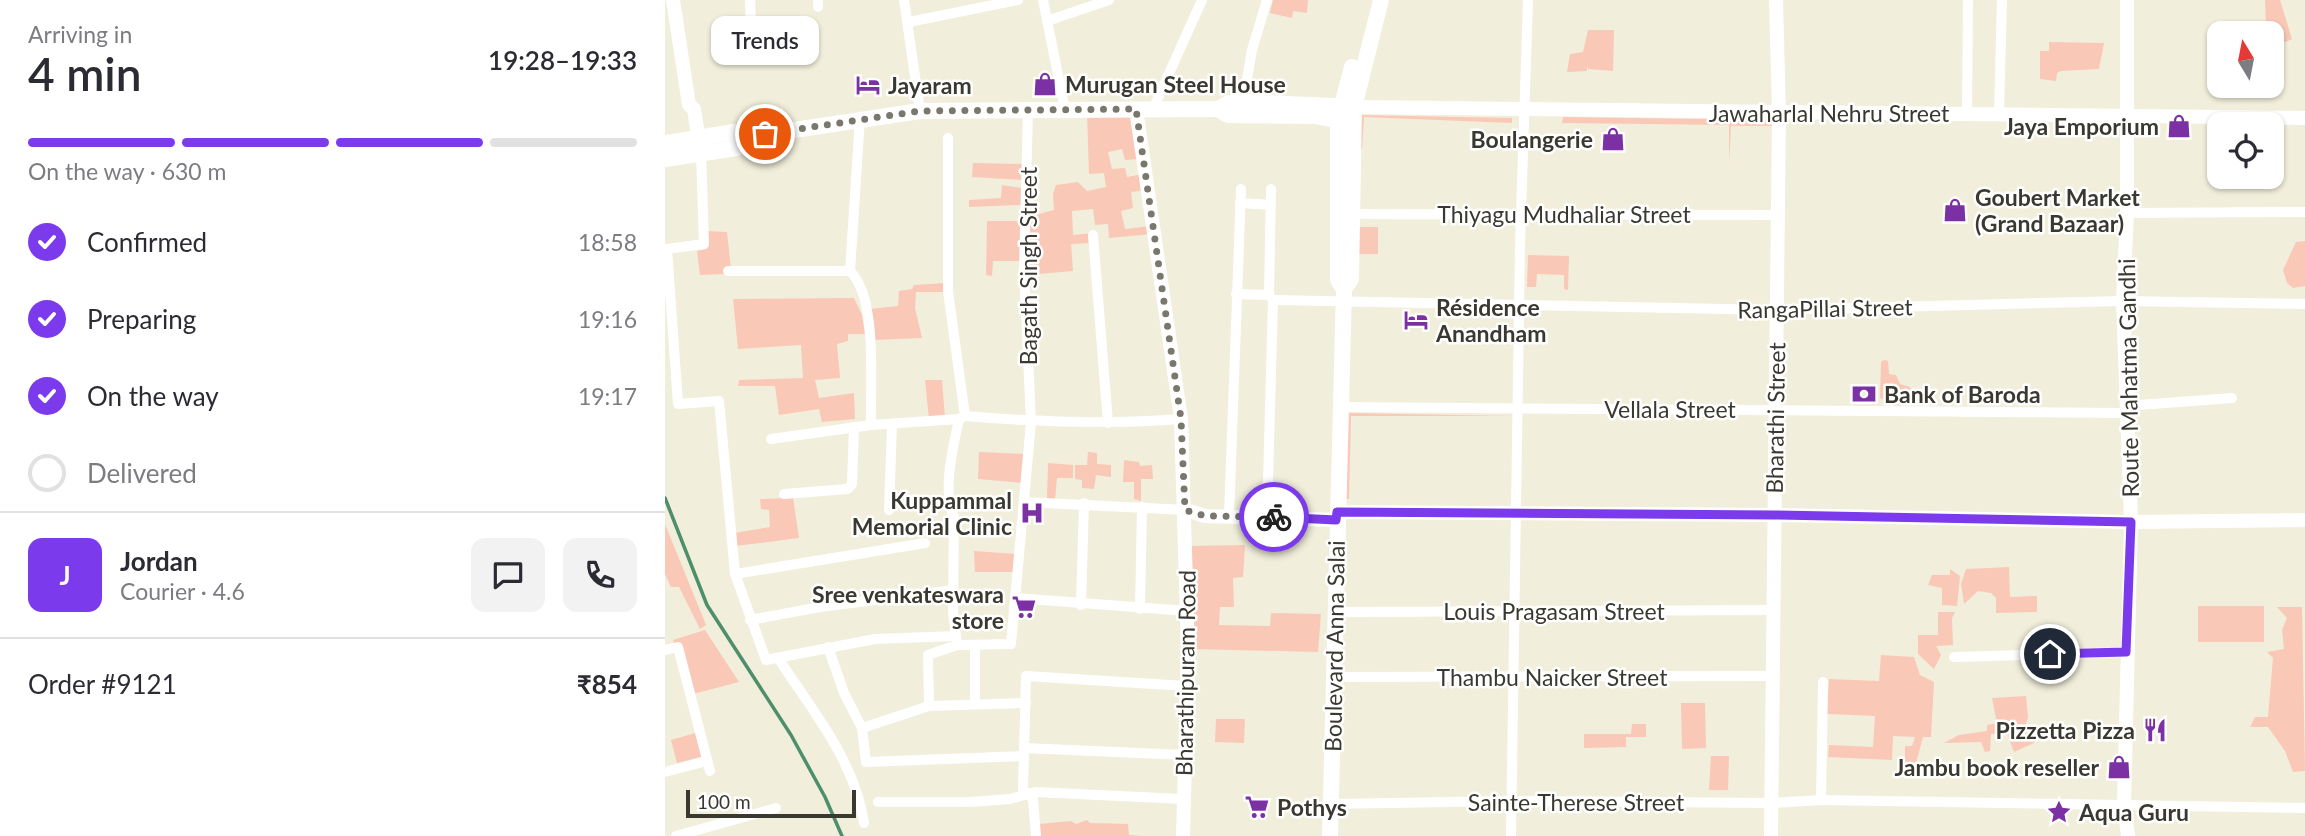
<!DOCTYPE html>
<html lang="en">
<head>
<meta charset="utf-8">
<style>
	:root { --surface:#fff; --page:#f2f2f3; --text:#2b2b33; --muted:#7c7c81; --line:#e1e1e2; --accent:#7c3aed }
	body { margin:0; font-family:Lato,sans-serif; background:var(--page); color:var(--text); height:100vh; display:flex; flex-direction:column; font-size:26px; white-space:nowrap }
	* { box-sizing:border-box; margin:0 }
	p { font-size:23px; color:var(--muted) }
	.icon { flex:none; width:38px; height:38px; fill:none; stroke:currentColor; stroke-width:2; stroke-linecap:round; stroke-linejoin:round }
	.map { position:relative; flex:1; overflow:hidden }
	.details { display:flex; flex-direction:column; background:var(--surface); width:665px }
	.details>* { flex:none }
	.needle { width:46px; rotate:350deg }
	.fabs { position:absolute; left:1542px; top:21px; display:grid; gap:14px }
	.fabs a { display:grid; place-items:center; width:77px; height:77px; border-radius:14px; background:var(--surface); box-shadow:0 2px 5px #0004; font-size:35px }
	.scale { position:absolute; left:21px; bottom:18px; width:170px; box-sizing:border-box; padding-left:7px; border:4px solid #3a3931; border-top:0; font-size:19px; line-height:24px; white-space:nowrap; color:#3a3931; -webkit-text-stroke:5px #fff; paint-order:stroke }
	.pin { position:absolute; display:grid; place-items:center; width:60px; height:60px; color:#fff; margin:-30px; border:4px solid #fff; border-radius:50%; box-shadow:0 2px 7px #0007 }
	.courier { position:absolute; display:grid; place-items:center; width:70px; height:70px; margin:-35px; border:5px solid #7c3aed; border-radius:50%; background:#fff; color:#222; box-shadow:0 2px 9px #0007 }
	.bubble { position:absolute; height:49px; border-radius:14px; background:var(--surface); box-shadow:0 2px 5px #0004; font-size:23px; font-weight:600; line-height:49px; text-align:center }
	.headline em { font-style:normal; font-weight:600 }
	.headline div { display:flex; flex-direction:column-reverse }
	.headline { display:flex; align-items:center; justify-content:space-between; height:119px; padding:0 28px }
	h1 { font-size:46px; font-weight:600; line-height:52px }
	.bar { display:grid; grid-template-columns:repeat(4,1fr); gap:10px 7px; align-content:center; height:84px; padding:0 28px }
	.bar i { height:9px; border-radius:5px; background:var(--line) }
	.bar .selected { background:var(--accent) }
	.bar p { grid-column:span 4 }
	.line { display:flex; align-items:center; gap:18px; padding:0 28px; border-top:2px solid var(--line) }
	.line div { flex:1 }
	.round { display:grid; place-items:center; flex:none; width:74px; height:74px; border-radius:14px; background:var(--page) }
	ol { padding:0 28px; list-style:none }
	li { display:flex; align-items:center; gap:21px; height:77px }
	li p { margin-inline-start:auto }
	li .icon { padding:7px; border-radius:50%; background:var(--accent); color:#fff; stroke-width:4 }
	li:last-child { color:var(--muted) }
	li i { width:38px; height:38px; border:4px solid var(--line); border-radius:50% }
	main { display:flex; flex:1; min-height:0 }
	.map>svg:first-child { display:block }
	.green { fill:#fac8b6 }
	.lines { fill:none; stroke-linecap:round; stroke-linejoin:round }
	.stream { stroke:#4d8f6b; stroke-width:3.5 }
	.minor { stroke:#fff; stroke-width:10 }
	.tertiary { stroke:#fff; stroke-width:14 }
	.secondary { stroke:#fff; stroke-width:16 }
	.done { stroke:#7a786c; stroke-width:7; stroke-dasharray:0 12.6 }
	.route { stroke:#7c3aed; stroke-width:9 }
	.labels { text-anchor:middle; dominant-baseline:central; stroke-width:5; stroke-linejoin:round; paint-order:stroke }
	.poi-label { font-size:23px; font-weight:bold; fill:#3a3931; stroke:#fff; text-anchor:start }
	.street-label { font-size:23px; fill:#3a3931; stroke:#fff }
</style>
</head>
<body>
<main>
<section class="details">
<div class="headline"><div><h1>4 min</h1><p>Arriving in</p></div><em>19:28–19:33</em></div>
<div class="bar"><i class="selected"></i><i class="selected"></i><i class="selected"></i><i></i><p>On the way · 630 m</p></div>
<ol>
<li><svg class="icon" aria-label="check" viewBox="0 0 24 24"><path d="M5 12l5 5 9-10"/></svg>Confirmed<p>18:58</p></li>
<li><svg class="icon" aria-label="check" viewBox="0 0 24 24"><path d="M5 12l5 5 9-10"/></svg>Preparing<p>19:16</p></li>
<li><svg class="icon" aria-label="check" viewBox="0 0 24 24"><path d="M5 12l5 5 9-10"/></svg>On the way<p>19:17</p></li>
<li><i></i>Delivered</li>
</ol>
<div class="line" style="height:126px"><b class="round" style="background:var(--accent);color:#fff">J</b><div><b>Jordan</b><p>Courier · 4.6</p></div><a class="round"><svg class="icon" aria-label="chat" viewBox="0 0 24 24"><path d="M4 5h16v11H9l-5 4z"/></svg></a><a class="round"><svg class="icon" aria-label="phone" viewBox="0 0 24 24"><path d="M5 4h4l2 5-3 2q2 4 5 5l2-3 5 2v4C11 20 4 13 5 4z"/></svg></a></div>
<div class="line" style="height:91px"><div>Order #9121</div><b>₹854</b></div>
</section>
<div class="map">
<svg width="1640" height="836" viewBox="0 0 1640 836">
	<rect width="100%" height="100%" fill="#f1eedb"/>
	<g class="green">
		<polygon points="608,0 643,0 642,13 628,11 627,18 605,13"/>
		<polygon points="1600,0 1615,0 1627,39 1607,48 1606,33 1594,33 1601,26"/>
		<polygon points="923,30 949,30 948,71 923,69 922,65 922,71 902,72 905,54 918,52"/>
		<polygon points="1384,42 1439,43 1434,69 1396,71 1392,73 1391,81 1375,79 1375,51 1384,51"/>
		<polygon points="468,111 475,159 460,160 457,149 443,152 447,169 460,168 462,177 478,174 481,190 466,192 468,208 456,211 460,229 486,226 487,234 444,238 443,224 430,225 428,209 407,211 408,235 428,233 428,243 406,244 408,271 362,275 363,217 389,210 388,194 391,185 413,182 422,191 441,187 439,173 424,174 422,112"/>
		<polygon points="692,115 847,118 847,123 699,117 697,149 692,149"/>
		<polygon points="898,117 1107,120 1107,126 1066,126 1064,164 1064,125 897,123"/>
		<polygon points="308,163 358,164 357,180 307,177"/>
		<polygon points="337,185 356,188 356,205 304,207 304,200 336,198"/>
		<polygon points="322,221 357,221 356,261 328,261 327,276 321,275"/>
		<rect x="692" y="227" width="21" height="27"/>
		<polygon points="40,231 62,232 66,269 61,274 35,275 32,251 42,249"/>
		<polygon points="1640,241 1640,286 1628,288 1622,283 1618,270 1631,242"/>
		<polygon points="863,255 904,256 903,290 899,289 899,275 872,274 871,287 862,287"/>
		<polygon points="281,283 281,292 251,292 250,308 257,338 208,340 205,309 233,306 234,291 247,289 249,285"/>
		<polygon points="189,298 197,315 200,334 183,334 183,341 172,344 175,378 150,380 154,398 189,393 190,419 157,422 154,409 114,415 110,386 73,386 74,380 138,378 136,345 73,349 68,299"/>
		<polygon points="1219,360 1223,361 1224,374 1231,375 1235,384 1245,387 1248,392 1236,404 1219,405 1222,402 1215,398 1216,362"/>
		<polygon points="260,380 277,380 280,418 264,419"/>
		<polygon points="682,413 847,416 686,416 684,499 681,499"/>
		<polygon points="314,452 360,454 358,483 313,479"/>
		<polygon points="423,452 432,453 432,464 446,465 446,477 431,475 429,489 417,488 417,480 410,479 410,465 422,465"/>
		<polygon points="459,460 474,462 475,466 487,465 488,479 476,479 476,501 469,499 469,482 458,482"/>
		<polygon points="383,463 408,465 408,478 392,478 390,500 382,498"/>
		<polygon points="128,498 134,538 70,546 70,533 105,527 104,510 96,509 95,499"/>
		<polygon points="0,524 41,625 35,629 14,587 6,587 0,574"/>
		<polygon points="580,545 578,577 568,578 569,607 555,607 554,625 605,626 606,613 656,614 653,652 526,649 524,546"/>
		<polygon points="309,551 351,554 349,572 310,572"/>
		<polygon points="1344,567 1345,597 1372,596 1372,612 1331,613 1331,598 1326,593 1313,591 1299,604 1296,584 1301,569"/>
		<polygon points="1285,569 1295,576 1292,606 1277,605 1277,588 1263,585 1267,575 1285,575"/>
		<rect x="1533" y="606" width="66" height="36"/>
		<polygon points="1612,607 1637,607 1640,771 1628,772 1620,751 1603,727 1585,727 1590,717 1603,717 1608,658 1602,652 1619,649 1617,630 1622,618"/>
		<polygon points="1273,612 1290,612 1287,618 1288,645 1271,646 1276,655 1269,669 1253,654 1253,635 1273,635"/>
		<polygon points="40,630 74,682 28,694 8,640"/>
		<polygon points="1216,655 1249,657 1255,675 1269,682 1266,737 1258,737 1250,767 1240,769 1240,746 1247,746 1250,737 1228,736 1227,760 1163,757 1164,745 1208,747 1210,716 1162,714 1164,679 1214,681"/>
		<polygon points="1361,696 1363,717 1359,730 1370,738 1369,743 1349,752 1342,734 1326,734 1325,751 1320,752 1316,742 1279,743 1294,735 1322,731 1322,725 1332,723 1327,698"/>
		<polygon points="1016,703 1040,703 1041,748 1017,749"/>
		<polygon points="551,719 580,719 579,743 550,742"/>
		<polygon points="967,724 981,724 981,737 961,737 961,747 919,748 919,734 966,734"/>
		<polygon points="30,733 39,756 12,763 6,740"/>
		<polygon points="1046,756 1064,756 1063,790 1044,790"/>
		<polygon points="422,820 425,823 463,824 464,835 477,836 376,836 374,824 406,821 411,824"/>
	</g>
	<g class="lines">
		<polyline class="stream" points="0,498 42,605 126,735 160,797 177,836"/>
		<g class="minor">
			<polyline points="85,0 86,22"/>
			<polyline points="153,0 153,7"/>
			<polyline points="239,0 255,111"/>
			<polyline points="378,0 400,110"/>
			<polyline points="382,21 444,0"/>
			<polyline points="244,22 353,0"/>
			<polyline points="578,102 587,50 602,0"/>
			<polyline points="488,109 537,0"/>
			<polyline points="1302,114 1303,0"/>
			<polyline points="1334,114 1337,0"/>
			<path d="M195,118L185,271C213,298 205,385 206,425"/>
			<polyline points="283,138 283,291 300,416"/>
			<polyline points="36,154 39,244 2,249 13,404 54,401 70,574 101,660 210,639 291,636"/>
			<polyline points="575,203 606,205"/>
			<polyline points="1462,213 1640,212"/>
			<polyline points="686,214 1112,215"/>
			<polyline points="428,235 443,423"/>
			<polyline points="63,271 185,271"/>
			<polyline points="571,294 604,295"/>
			<polyline points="608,300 1111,310 1458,301 1640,304"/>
			<polyline points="1460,406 1567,398"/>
			<polyline points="674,407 1461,413"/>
			<path d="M106,439L206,425L294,419L300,416C372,422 444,425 516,419"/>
			<polyline points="119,494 183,489 187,484 189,427"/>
			<polyline points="359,502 521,510"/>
			<polyline points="224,510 227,424"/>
			<polyline points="564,516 576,189"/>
			<polyline points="602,517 608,300 604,295 606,189"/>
			<polyline points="70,574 260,543"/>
			<polyline points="350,598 522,611"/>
			<polyline points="416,605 419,503"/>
			<polyline points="475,609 477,507"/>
			<polyline points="670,612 1107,610"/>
			<polyline points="85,620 155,607 289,590"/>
			<polyline points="292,645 346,644 366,422 359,269 363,110"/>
			<polyline points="310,645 310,703"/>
			<polyline points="163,647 179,693 197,728 264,706 361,703"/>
			<polyline points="0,650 13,647 45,771"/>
			<polyline points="1289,657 1461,652"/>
			<path d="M113,658C147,710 190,761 199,823"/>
			<polyline points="668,677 1107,676"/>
			<path d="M264,706L263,655L292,645L288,612L289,517C277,489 288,449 294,419"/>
			<polyline points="197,728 201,762 359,756"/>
			<polyline points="359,748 520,755"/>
			<polyline points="0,772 42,761"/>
			<polyline points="1156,800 1158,682"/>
			<polyline points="213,802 306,802 345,799 370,792 518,799"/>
			<polyline points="665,804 845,801 1107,803 1156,800 1640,808"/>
			<polyline points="11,836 111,808"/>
			<polyline points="371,836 368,799 358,790 361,676 521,686"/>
			<polyline points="846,836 855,245 863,0"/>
		</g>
		<g class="tertiary">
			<polyline points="8,0 24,105 29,109 35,148"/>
			<polyline points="1462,0 1462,213 1458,301 1466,522 1459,805 1463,836"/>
			<polyline points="689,107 1640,118"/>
			<polyline points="471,109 516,419 523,651 518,836"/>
			<polyline points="521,510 540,516 672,520"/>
			<polyline points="672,512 1109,515 1466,522 1640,520"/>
			<polyline points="1106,836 1114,113 1111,0"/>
		</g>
		<g class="secondary">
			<polyline points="553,109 563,115 650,116 681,122"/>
			<polyline points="0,143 69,132 76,138 255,111 553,109 564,103 578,102 689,107"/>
			<polyline points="0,159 72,148 76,138"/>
			<polyline points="679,289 673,280 673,120 687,67"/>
			<polyline points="665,836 679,289 686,279 689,107 716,0"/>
		</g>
	</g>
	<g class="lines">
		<polyline class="done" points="100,134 255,111 471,109 516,419 520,510 540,516 609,517"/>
		<polyline class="route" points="609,517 671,520 672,512 1109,515 1466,522 1461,652 1385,654"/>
	</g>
	<defs>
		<g id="shop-bare" transform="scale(1.89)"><path d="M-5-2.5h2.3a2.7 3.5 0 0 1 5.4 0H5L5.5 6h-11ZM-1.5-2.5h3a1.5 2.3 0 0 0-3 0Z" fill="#7b31a4" stroke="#fff" stroke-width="2.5" paint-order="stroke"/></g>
		<g id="hotel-bare" transform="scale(1.89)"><path d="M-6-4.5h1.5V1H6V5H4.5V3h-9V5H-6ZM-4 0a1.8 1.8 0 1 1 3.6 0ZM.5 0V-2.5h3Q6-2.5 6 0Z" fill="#7b31a4" stroke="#fff" stroke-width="2.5" paint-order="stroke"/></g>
		<g id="bank-bare" transform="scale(1.89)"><path d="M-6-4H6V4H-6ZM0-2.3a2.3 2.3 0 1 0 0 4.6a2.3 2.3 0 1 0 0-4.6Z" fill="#7b31a4" stroke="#fff" stroke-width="2.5" paint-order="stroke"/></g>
		<g id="hospital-bare" transform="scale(1.89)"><path d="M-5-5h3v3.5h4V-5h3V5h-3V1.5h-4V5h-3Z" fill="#7b31a4" stroke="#fff" stroke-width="2.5" paint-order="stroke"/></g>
		<g id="supermarket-bare" transform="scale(1.89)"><path d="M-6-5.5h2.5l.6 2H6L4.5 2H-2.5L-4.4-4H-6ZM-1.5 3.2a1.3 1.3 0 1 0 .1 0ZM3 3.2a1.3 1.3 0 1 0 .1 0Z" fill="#7b31a4" stroke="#fff" stroke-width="2.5" paint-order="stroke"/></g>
		<g id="restaurant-bare" transform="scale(1.89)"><path d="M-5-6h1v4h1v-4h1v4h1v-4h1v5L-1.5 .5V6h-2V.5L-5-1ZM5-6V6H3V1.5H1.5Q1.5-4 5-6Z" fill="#7b31a4" stroke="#fff" stroke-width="2.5" paint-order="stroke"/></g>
		<g id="sight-bare" transform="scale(1.89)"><path d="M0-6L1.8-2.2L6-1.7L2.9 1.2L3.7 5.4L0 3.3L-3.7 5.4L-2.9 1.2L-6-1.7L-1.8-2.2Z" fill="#7b31a4" stroke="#fff" stroke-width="2.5" paint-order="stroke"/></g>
	</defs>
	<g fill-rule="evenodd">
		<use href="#shop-bare" x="380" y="84"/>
		<use href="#hotel-bare" x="203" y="85"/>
		<use href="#shop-bare" x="1514" y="126"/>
		<use href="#shop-bare" x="948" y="139"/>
		<use href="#shop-bare" x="1290" y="210"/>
		<use href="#hotel-bare" x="751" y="320"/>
		<use href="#bank-bare" x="1199" y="394"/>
		<use href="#hospital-bare" x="367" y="513"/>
		<use href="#supermarket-bare" x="359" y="607"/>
		<use href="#restaurant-bare" x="1490" y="730"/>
		<use href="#shop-bare" x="1454" y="767"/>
		<use href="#supermarket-bare" x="592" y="807"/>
		<use href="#sight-bare" x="1394" y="812"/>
	</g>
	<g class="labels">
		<g class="poi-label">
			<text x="400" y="84">Murugan Steel House</text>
			<text x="223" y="85">Jayaram</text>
			<text x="1494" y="126" text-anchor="end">Jaya Emporium</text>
			<text x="928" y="139" text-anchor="end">Boulangerie</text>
			<text x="1310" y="197">Goubert Market<tspan x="1310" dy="26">(Grand Bazaar)</tspan></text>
			<text x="771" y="307">Résidence<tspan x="771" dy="26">Anandham</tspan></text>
			<text x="1219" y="394">Bank of Baroda</text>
			<text x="347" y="500" text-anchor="end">Kuppammal<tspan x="347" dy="26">Memorial Clinic</tspan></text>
			<text x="339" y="594" text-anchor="end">Sree venkateswara<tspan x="339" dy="26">store</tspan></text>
			<text x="1470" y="730" text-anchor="end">Pizzetta Pizza</text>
			<text x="1434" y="767" text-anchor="end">Jambu book reseller</text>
			<text x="612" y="807">Pothys</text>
			<text x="1414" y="812">Aqua Guru</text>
		</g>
		<g class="street-label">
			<text x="1164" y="113">Jawaharlal Nehru Street</text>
			<text x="899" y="214">Thiyagu Mudhaliar Street</text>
			<text transform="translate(363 266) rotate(-90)">Bagath Singh Street</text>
			<text transform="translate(1160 308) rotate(-1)">RangaPillai Street</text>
			<text transform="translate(1463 378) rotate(-91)">Route Mahatma Gandhi</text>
			<text x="1005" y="409">Vellala Street</text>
			<text transform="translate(1110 418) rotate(-89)">Bharathi Street</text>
			<text x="889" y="611">Louis Pragasam Street</text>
			<text transform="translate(669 646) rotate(-89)">Boulevard Anna Salai</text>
			<text transform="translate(520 673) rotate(-89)">Bharathipuram Road</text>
			<text x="887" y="677">Thambu Naicker Street</text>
			<text x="911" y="802">Sainte-Therese Street</text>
		</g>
	</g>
</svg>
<div class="fabs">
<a><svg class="needle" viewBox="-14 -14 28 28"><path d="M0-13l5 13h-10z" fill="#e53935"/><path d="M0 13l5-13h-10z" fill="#7c7c81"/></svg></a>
<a><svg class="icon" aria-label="locate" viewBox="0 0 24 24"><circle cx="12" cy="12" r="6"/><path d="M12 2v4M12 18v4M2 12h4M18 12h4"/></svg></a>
</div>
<div class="scale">100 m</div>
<div class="pin" style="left:100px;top:134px;background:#ea580c"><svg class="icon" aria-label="bag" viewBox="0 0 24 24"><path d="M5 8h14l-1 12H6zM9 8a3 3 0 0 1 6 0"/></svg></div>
<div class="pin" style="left:1385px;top:654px;background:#1f2937"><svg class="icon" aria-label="home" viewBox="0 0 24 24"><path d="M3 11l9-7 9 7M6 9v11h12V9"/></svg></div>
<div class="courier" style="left:609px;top:517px"><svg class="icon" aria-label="bike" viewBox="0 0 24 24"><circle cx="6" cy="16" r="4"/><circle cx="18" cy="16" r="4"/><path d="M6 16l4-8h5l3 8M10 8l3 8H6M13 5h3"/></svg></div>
<div class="bubble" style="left:46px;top:16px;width:108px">Trends</div>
</div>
</main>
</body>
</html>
